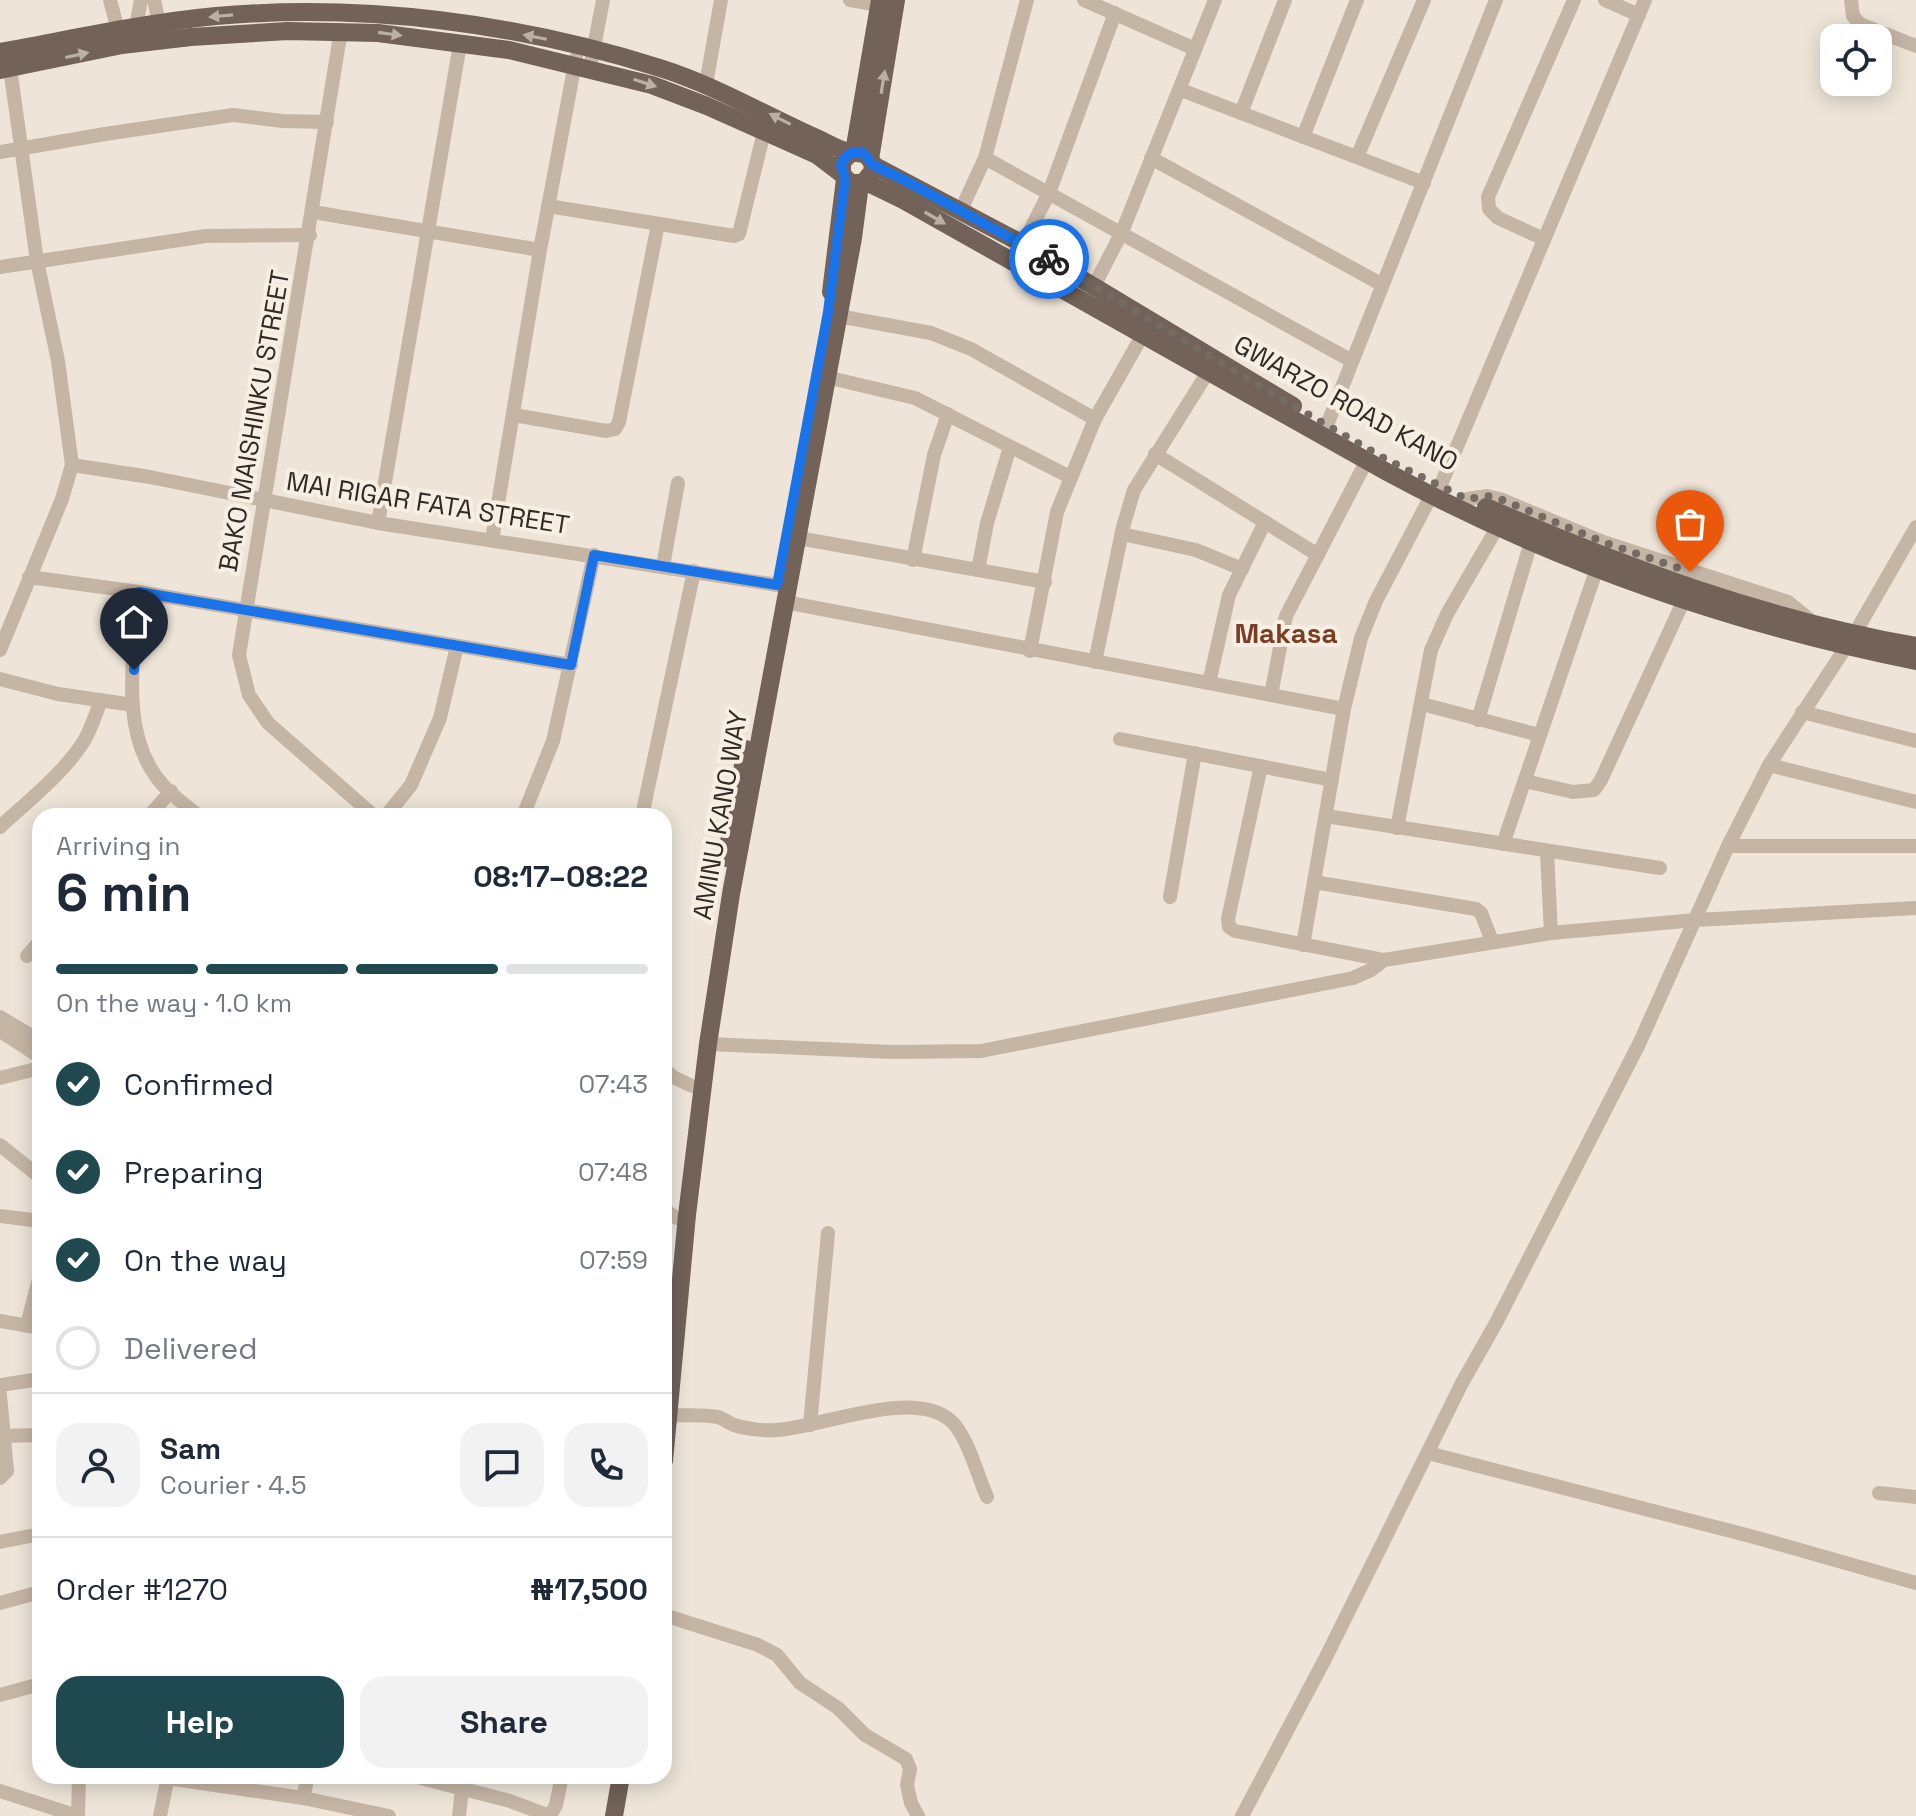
<!DOCTYPE html>
<html lang="en">
<head>
<meta charset="utf-8">
<style>
	:root { --surface:#fff; --page:#f2f2f3; --text:#1f2937; --muted:#747a83; --line:#e0e1e3; --accent:#1f494f }
	body { margin:0; font-family:"Space Grotesk",sans-serif; background:var(--page); color:var(--text); height:100vh; display:flex; flex-direction:column; font-size:30px; white-space:nowrap }
	* { box-sizing:border-box; margin:0 }
	p { font-size:26px; color:var(--muted) }
	.icon { flex:none; width:44px; height:44px; fill:none; stroke:currentColor; stroke-width:2; stroke-linecap:round; stroke-linejoin:round }
	.map { position:relative; flex:1; overflow:hidden }
	.drawer { position:absolute; left:32px; top:808px; width:640px; height:976px; display:flex; flex-direction:column; background:var(--surface); border-radius:24px; box-shadow:0 4px 20px #0003 }
	.drawer>* { flex:none }
	.tools { position:absolute; left:1820px; top:24px; display:grid; gap:16px }
	.tools a { display:grid; place-items:center; width:72px; height:72px; border-radius:16px; background:var(--surface); box-shadow:0 4px 20px #0003; font-size:40px }
	.pin { position:absolute; display:grid; place-items:center; width:68px; height:68px; color:#fff; margin:-82px -34px; border-radius:50% 50% 50% 0; rotate:-45deg; box-shadow:0 0 8px #0007 }
	.pin .icon { rotate:45deg }
	.courier { position:absolute; display:grid; place-items:center; width:80px; height:80px; margin:-40px; border:6px solid #1a73e8; border-radius:50%; background:#fff; color:#222; box-shadow:0 2px 10px #0007 }
	.overview em { font-style:normal; font-weight:700 }
	.overview div { display:flex; flex-direction:column-reverse }
	.overview { display:flex; align-items:center; justify-content:space-between; height:136px; padding:0 24px }
	h1 { font-size:52px; font-weight:700; line-height:60px }
	.bar { display:grid; grid-template-columns:repeat(4,1fr); gap:12px 8px; align-content:center; height:96px; padding:0 24px }
	.bar i { height:10px; border-radius:6px; background:var(--line) }
	.bar .selected { background:var(--accent) }
	.bar p { grid-column:span 4 }
	.line { display:flex; align-items:center; gap:20px; padding:0 24px; border-top:2px solid var(--line) }
	.line div { flex:1 }
	.round { display:grid; place-items:center; flex:none; width:84px; height:84px; border-radius:24px; background:var(--page) }
	ol { padding:0 24px; list-style:none }
	li { display:flex; align-items:center; gap:24px; height:88px }
	li p { margin-inline-start:auto }
	li .icon { padding:8px; border-radius:50%; background:var(--accent); color:#fff; stroke-width:4 }
	li:last-child { color:var(--muted) }
	li i { width:44px; height:44px; border:4px solid var(--line); border-radius:50% }
	.cta { display:flex; gap:16px; margin-top:auto; padding:16px 24px }
	.cta a { flex:1; height:92px; border-radius:24px; background:var(--accent); color:#fff; font-size:32px; font-weight:700; line-height:92px; text-align:center }
	.cta a+a { background:var(--page); color:var(--text) }
	.map>svg:first-child { display:block }
	.lines { fill:none; stroke-linecap:round; stroke-linejoin:round }
	.minor { stroke:#c5b5a5; stroke-width:14 }
	.major { stroke:#726258; stroke-width:18 }
	.oneway { fill:#bbb0a4 }
	.done { stroke:#736b64; stroke-width:8; stroke-dasharray:0 14.4 }
	.route { stroke:#1a73e8; stroke-width:10 }
	.labels { text-anchor:middle; dominant-baseline:central; stroke-width:8; stroke-linejoin:round; paint-order:stroke }
	.street-label { font-size:26px; fill:#312a26; stroke:#f7efe3 }
	.neighbourhood-label { font-size:28px; font-weight:bold; fill:#7a3e25; stroke:#f7efe3 }
</style>
</head>
<body>
<div class="map">
<svg width="1916" height="1816" viewBox="0 0 1916 1816">
	<rect width="100%" height="100%" fill="#eee5d8"/>
	<g class="lines">
		<g class="minor">
			<polyline points="110,0 118,30"/>
			<polyline points="154,0 159,23"/>
			<polyline points="850,0 879,5"/>
			<polyline points="1084,0 1195,49"/>
			<polyline points="1605,0 1639,15"/>
			<polyline points="1851,0 1853,16 1860,24 1916,46"/>
			<polyline points="136,26 141,0"/>
			<polyline points="341,30 239,655 249,695 268,723 374,816"/>
			<polyline points="590,68 603,0"/>
			<polyline points="706,84 721,0"/>
			<polyline points="1181,90 1424,183"/>
			<polyline points="1241,113 1285,0"/>
			<polyline points="1303,137 1357,0"/>
			<polyline points="0,152 105,134 233,115 282,121 327,122"/>
			<polyline points="1357,157 1424,0"/>
			<polyline points="985,158 1352,361"/>
			<polyline points="1151,158 1381,284"/>
			<polyline points="548,206 734,236 739,234 764,132"/>
			<polyline points="961,210 985,158 1027,0"/>
			<polyline points="313,212 540,250"/>
			<polyline points="1544,239 1498,218 1489,209 1488,197 1574,0"/>
			<polyline points="1023,244 1049,193 1115,13"/>
			<polyline points="0,267 206,236 310,235"/>
			<polyline points="1094,286 1122,232 1215,0"/>
			<polyline points="838,316 931,333 971,349 1095,419"/>
			<polyline points="826,377 915,398 1070,477"/>
			<polyline points="514,415 606,431 615,429 619,422 658,224"/>
			<polyline points="1327,425 1496,0"/>
			<polyline points="1155,454 1318,555"/>
			<polyline points="72,465 150,477 378,523 777,585"/>
			<polyline points="1440,487 1645,0"/>
			<polyline points="1467,499 1487,496 1500,499 1603,542 1788,602 1810,620"/>
			<polyline points="378,523 460,44"/>
			<polyline points="1122,534 1196,550 1242,569"/>
			<polyline points="798,538 1045,582"/>
			<polyline points="492,540 540,250 576,58"/>
			<polyline points="913,560 934,455 948,414"/>
			<polyline points="663,566 678,483"/>
			<polyline points="978,570 987,523 1010,447"/>
			<polyline points="29,577 139,592 571,665"/>
			<path d="M139,592C135,653 117,733 162,784C172,796 187,806 199,816"/>
			<polyline points="785,602 1344,709"/>
			<polyline points="0,650 62,499 72,465 58,361 37,261 10,68"/>
			<polyline points="1030,651 1057,512 1095,419 1142,336"/>
			<polyline points="1095,662 1123,527 1134,490 1208,372"/>
			<polyline points="0,679 58,694 133,705"/>
			<polyline points="1209,683 1229,595 1265,522"/>
			<polyline points="1271,695 1286,616 1367,460"/>
			<polyline points="1422,704 1539,735"/>
			<polyline points="1802,712 1916,741"/>
			<polyline points="1478,720 1531,542"/>
			<polyline points="1120,739 1332,780"/>
			<polyline points="1769,765 1916,802"/>
			<polyline points="1261,766 1228,919 1229,927 1235,931 1384,960 1551,933 1696,920 1916,908"/>
			<polyline points="1525,781 1573,792 1594,790 1601,780 1684,600"/>
			<polyline points="149,816 171,791"/>
			<polyline points="386,816 411,785 440,718 457,646"/>
			<polyline points="523,816 553,741 594,555"/>
			<polyline points="642,816 694,571"/>
			<polyline points="1326,816 1660,868"/>
			<path d="M0,827C28,801 63,774 84,741C91,729 96,714 101,700"/>
			<polyline points="1397,828 1431,650 1447,614 1498,526"/>
			<polyline points="1503,844 1597,568"/>
			<polyline points="1728,846 1916,846"/>
			<polyline points="1547,852 1551,933"/>
			<polyline points="1314,882 1476,909 1481,913 1492,941"/>
			<polyline points="1170,897 1195,753"/>
			<polyline points="1303,945 1344,709 1361,638 1376,601 1431,496"/>
			<polyline points="27,956 40,941"/>
			<polyline points="0,1017 40,1041"/>
			<polyline points="0,1031 40,1057"/>
			<polyline points="708,1044 893,1052 981,1051 1353,978 1371,970 1384,960"/>
			<polyline points="664,1069 673,1077 692,1086"/>
			<polyline points="0,1078 40,1068"/>
			<polyline points="0,1145 40,1177"/>
			<polyline points="664,1209 676,1218"/>
			<polyline points="0,1216 40,1221"/>
			<polyline points="0,1321 40,1328"/>
			<polyline points="27,1325 40,1275"/>
			<polyline points="0,1385 40,1379"/>
			<polyline points="0,1395 7,1471 0,1478"/>
			<path d="M669,1415C684,1416 702,1414 718,1417C724,1419 729,1423 734,1425C746,1429 765,1431 777,1430C822,1427 912,1388 950,1420C967,1434 978,1477 987,1497"/>
			<polyline points="810,1425 828,1233"/>
			<polyline points="3,1436 40,1435"/>
			<polyline points="1428,1453 1754,1537 1916,1583"/>
			<polyline points="1879,1493 1916,1497"/>
			<polyline points="0,1542 40,1534"/>
			<polyline points="0,1603 40,1592"/>
			<polyline points="664,1615 758,1645 777,1655 800,1683 838,1708 865,1735 906,1759 910,1769 907,1785 911,1803 918,1816"/>
			<polyline points="0,1695 40,1684"/>
			<polyline points="413,1776 510,1801 550,1816"/>
			<polyline points="167,1778 303,1798 389,1816"/>
			<polyline points="0,1791 77,1816"/>
			<polyline points="303,1798 308,1776"/>
			<polyline points="78,1816 79,1776"/>
			<polyline points="160,1816 168,1776"/>
			<polyline points="459,1816 462,1789"/>
			<polyline points="550,1816 556,1805 562,1776"/>
			<polyline points="1242,1816 1325,1659 1462,1383 1496,1323 1639,1044 1728,846 1769,765 1855,633 1916,527"/>
		</g>
		<g class="major">
			<path d="M0,52C72,39 143,23 216,16C365,3 517,23 660,68C717,86 766,116 821,140C829,144 839,150 849,152C855,154 859,152 866,155L872,162L873,171L863,183H850L842,174V162L851,153"/>
			<polyline points="0,70 122,45 191,37 288,31 378,33 509,50 652,85 707,106 817,155 842,174"/>
			<polyline points="854,152 880,0"/>
			<polyline points="870,159 896,0"/>
			<polyline points="873,165 1023,244 1293,406"/>
			<path d="M866,182L903,200L1387,472C1552,561 1732,624 1916,661"/>
			<polyline points="831,292 845,179"/>
			<path d="M1486,507C1624,567 1767,620 1916,646"/>
			<polyline points="726,858 746,749"/>
			<polyline points="664,1461 687,1215 708,1044 731,894 853,238 860,184"/>
			<polyline points="614,1816 621,1776"/>
		</g>
	</g>
	<defs><path id="oneway-solid" d="M-6-.8H1V-3.2L6.5 0L1 3.2V.8H-6Z" transform="scale(2)"/></defs>
	<g class="oneway">
		<use href="#oneway-solid" transform="translate(221 16) rotate(175)"/>
		<use href="#oneway-solid" transform="translate(390 34) rotate(8)"/>
		<use href="#oneway-solid" transform="translate(535 37) rotate(-169)"/>
		<use href="#oneway-solid" transform="translate(77 55) rotate(-12)"/>
		<use href="#oneway-solid" transform="translate(883 82) rotate(-81)"/>
		<use href="#oneway-solid" transform="translate(645 83) rotate(18)"/>
		<use href="#oneway-solid" transform="translate(780 119) rotate(-153)"/>
		<use href="#oneway-solid" transform="translate(935 218) rotate(30)"/>
	</g>
	<g class="lines">
		<polyline class="done" points="1049,259 1285,401 1387,460 1467,499 1487,496 1500,499 1603,542 1690,572"/>
		<path class="route" d="M134,670L139,592L571,665L594,555L777,585L828,312L845,179L841,165C845,155 852,150 863,153L873,165L906,181L1049,259"/>
	</g>
	<g class="labels">
		<g class="street-label">
			<text transform="translate(1346 403) rotate(29)">GWARZO ROAD KANO</text>
			<text transform="translate(254 421) rotate(-80)">BAKO MAISHINKU STREET</text>
			<text transform="translate(428 503) rotate(9)">MAI RIGAR FATA STREET</text>
			<text transform="translate(720 815) rotate(-80)">AMINU KANO WAY</text>
		</g>
		<g class="neighbourhood-label">
			<text x="1286" y="633">Makasa</text>
		</g>
	</g>
</svg>
<div class="tools">
<a><svg class="icon" aria-label="locate" viewBox="0 0 24 24"><circle cx="12" cy="12" r="6"/><path d="M12 2v4M12 18v4M2 12h4M18 12h4"/></svg></a>
</div>
<div class="pin" style="left:1690px;top:572px;background:#ea580c"><svg class="icon" aria-label="bag" viewBox="0 0 24 24"><path d="M5 8h14l-1 12H6zM9 8a3 3 0 0 1 6 0"/></svg></div>
<div class="pin" style="left:134px;top:670px;background:#1f2937"><svg class="icon" aria-label="home" viewBox="0 0 24 24"><path d="M3 11l9-7 9 7M6 9v11h12V9"/></svg></div>
<div class="courier" style="left:1049px;top:259px"><svg class="icon" aria-label="bike" viewBox="0 0 24 24"><circle cx="6" cy="16" r="4"/><circle cx="18" cy="16" r="4"/><path d="M6 16l4-8h5l3 8M10 8l3 8H6M13 5h3"/></svg></div>
<section class="drawer">
<div class="overview"><div><h1>6 min</h1><p>Arriving in</p></div><em>08:17–08:22</em></div>
<div class="bar"><i class="selected"></i><i class="selected"></i><i class="selected"></i><i></i><p>On the way · 1.0 km</p></div>
<ol>
<li><svg class="icon" aria-label="check" viewBox="0 0 24 24"><path d="M5 12l5 5 9-10"/></svg>Confirmed<p>07:43</p></li>
<li><svg class="icon" aria-label="check" viewBox="0 0 24 24"><path d="M5 12l5 5 9-10"/></svg>Preparing<p>07:48</p></li>
<li><svg class="icon" aria-label="check" viewBox="0 0 24 24"><path d="M5 12l5 5 9-10"/></svg>On the way<p>07:59</p></li>
<li><i></i>Delivered</li>
</ol>
<div class="line" style="height:144px"><a class="round"><svg class="icon" aria-label="person" viewBox="0 0 24 24"><circle cx="12" cy="8" r="4"/><path d="M4 21q1-7 8-7t8 7"/></svg></a><div><b>Sam</b><p>Courier · 4.5</p></div><a class="round"><svg class="icon" aria-label="chat" viewBox="0 0 24 24"><path d="M4 5h16v11H9l-5 4z"/></svg></a><a class="round"><svg class="icon" aria-label="phone" viewBox="0 0 24 24"><path d="M5 4h4l2 5-3 2q2 4 5 5l2-3 5 2v4C11 20 4 13 5 4z"/></svg></a></div>
<div class="line" style="height:104px"><div>Order #1270</div><b>₦17,500</b></div>
<div class="cta"><a>Help</a><a>Share</a></div>
</section>
</div>
</body>
</html>
